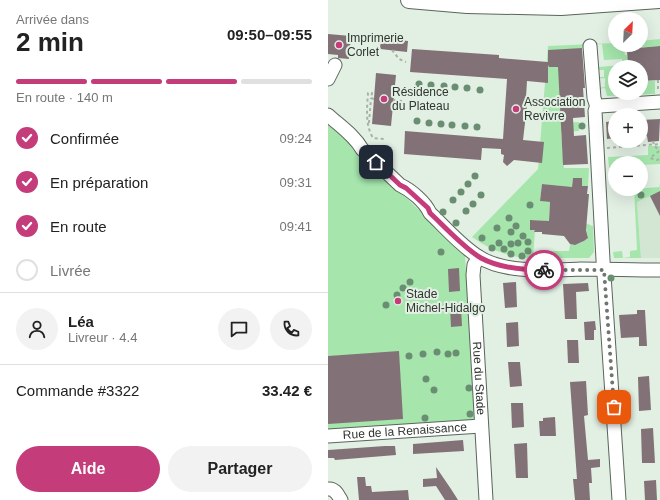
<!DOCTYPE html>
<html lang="fr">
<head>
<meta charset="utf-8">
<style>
	:root { --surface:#fff; --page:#f2f2f2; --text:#222; --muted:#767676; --line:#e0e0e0; --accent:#c43c7a }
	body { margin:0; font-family:Arial,sans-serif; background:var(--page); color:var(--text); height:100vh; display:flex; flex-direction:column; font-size:15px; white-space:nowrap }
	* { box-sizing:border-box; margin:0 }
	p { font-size:13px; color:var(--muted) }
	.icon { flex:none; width:22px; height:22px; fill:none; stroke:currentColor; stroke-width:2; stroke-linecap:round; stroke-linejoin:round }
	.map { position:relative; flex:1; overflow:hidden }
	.drawer { display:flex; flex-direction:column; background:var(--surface); width:328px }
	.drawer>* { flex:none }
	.needle { width:26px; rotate:24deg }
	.buttons { position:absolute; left:280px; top:12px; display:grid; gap:8px }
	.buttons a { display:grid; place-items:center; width:40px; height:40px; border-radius:50%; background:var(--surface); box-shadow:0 4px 16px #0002; font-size:20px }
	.pin { position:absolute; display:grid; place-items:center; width:34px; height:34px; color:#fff; margin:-17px; border-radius:8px; box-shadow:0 2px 6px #0006 }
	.courier { position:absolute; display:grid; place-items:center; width:40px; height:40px; margin:-20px; border:3px solid #c43c7a; border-radius:50%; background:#fff; color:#222; box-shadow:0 1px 5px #0007 }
	.head em { font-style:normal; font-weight:700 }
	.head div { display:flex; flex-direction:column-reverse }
	.head { display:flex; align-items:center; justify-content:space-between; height:68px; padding:0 16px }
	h1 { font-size:26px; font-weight:700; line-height:30px }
	.bar { display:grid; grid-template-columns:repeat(4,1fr); gap:6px 4px; align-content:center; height:48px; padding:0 16px }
	.bar i { height:5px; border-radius:3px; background:var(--line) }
	.bar .current { background:var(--accent) }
	.bar p { grid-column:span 4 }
	.line { display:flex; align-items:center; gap:10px; padding:0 16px; border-top:1px solid var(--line) }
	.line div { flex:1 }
	.round { display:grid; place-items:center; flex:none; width:42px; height:42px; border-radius:21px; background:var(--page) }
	ol { padding:0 16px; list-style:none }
	li { display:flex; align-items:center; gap:12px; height:44px }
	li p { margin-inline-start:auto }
	li .icon { padding:4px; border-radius:50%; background:var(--accent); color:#fff; stroke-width:4 }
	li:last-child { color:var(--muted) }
	li i { width:22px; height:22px; border:2px solid var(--line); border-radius:50% }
	.action { display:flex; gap:8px; margin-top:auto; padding:8px 16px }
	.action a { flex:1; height:46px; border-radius:24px; background:var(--accent); color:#fff; font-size:16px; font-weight:700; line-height:46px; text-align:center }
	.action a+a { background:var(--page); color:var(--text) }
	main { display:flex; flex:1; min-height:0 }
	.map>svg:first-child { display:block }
	.built { fill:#d3e6d4 }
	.green { fill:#a6e6ad }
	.building { fill:#827277 }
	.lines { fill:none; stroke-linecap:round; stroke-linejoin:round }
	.minor-casing { stroke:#5a655b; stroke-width:15 }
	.major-casing { stroke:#5a655b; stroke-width:18 }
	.path { stroke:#a7b1a7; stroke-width:2; stroke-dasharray:3 3; stroke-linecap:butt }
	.minor { stroke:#fff; stroke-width:13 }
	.major { stroke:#fff; stroke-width:16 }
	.tree { fill:#6a8e72 }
	.done { stroke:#6e766f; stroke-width:4; stroke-dasharray:0 7.2 }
	.route { stroke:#c43c7a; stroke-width:5 }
	.poi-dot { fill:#c43c7a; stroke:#e2efe3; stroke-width:1.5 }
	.labels { text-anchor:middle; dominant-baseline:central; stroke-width:4; stroke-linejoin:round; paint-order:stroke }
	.poi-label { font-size:12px; fill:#303530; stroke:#e2efe3; text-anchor:start }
	.street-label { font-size:12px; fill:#303530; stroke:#e2efe3 }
</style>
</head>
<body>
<main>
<section class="drawer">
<div class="head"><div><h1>2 min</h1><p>Arrivée dans</p></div><em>09:50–09:55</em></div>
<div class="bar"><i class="current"></i><i class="current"></i><i class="current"></i><i></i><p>En route · 140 m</p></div>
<ol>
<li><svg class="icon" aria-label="check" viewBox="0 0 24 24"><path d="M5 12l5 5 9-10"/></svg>Confirmée<p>09:24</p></li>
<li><svg class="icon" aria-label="check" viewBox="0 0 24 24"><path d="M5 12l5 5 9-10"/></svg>En préparation<p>09:31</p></li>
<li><svg class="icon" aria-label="check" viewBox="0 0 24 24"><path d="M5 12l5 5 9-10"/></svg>En route<p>09:41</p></li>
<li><i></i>Livrée</li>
</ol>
<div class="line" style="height:72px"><a class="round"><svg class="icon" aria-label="person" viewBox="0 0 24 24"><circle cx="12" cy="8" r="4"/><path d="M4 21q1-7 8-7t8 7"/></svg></a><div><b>Léa</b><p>Livreur · 4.4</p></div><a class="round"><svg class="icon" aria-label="chat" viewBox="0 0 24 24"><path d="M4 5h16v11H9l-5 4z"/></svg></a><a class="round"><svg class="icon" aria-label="phone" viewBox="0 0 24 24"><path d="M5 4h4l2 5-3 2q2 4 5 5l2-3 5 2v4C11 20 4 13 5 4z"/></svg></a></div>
<div class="line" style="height:52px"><div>Commande #3322</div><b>33.42 €</b></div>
<div class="action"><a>Aide</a><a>Partager</a></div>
</section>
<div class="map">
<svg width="332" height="500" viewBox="0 0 332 500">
	<rect width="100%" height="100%" fill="#e2efe3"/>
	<polygon class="built" points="332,190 332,258 313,258 309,202"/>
	<g class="green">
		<path d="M332,39V46L296,49L297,55H299L300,67H287V93H313V81H327V94L279,96L277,88L270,89V88L277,87V78L270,79V77H276V70H269L270,67L294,65V59L276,60L274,44L258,45V48L236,50L237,95H231L233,123L251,122V131L233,132L236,168H261L260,186H254V178H245L243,201L232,186L214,184L212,201L222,202L221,218L234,220L233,222L202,220V229L207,230L205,258C182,258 162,250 144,237L210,169L220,46L287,43V45H313V41Z"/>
		<polygon points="0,123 136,253 137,255 147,414 146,418 143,420 0,430"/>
		<polygon points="320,146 332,146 332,164 313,165 313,163 287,163 287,168 281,168 280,157 320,155"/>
		<polygon points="331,183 332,190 331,192 309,202 313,258 286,258 285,252 294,251 295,258 302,257 302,251 309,250 306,189 331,187"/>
		<path d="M257,223L265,226L266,252L261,258H212L214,251H241L242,244C249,245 255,243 260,238Z"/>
	</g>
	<g class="building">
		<polygon points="0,34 23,36 21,59 10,58 10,55 0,54"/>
		<polygon points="53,38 80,41 79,52 52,49"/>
		<polygon points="332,46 332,80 313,81 313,67 300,67 299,49"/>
		<polygon points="254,48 257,88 255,88 257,117 245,118 246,136 258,135 260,164 235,165 230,67 221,67 220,65 220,83 199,81 198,97 200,97 195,140 216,142 214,163 186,160 179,166 175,162 176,155 173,154 173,149 154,148 153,160 76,154 77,131 175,139 179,79 82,72 84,49 171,55 171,58 220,62 220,50"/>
		<polygon points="48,73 68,75 63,126 44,124"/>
		<polygon points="332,119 331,141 320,142 319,136 313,137 313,120"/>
		<polygon points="287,121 287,138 279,139 278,122"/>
		<polygon points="245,178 254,178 254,186 260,186 259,194 261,194 258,230 260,238 256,241 247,245 242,244 236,236 214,234 214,232 206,232 207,230 202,230 202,220 221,221 222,202 212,201 214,184 244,187"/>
		<polygon points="332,191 332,216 322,196"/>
		<polygon points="131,268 132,291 121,292 120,269"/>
		<polygon points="188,282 189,307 177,308 175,283"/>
		<polygon points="260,283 261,291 248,292 249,319 237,319 235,284"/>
		<polygon points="122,308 133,308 134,326 123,327"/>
		<polygon points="309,310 317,310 319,346 311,346 311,337 293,338 291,315 309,314"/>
		<polygon points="267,321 268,330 266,330 266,340 257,340 256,322"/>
		<polygon points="190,322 191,346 179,347 178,323"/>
		<polygon points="239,340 250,340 251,363 240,363"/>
		<polygon points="71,351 75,419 0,424 0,356"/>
		<polygon points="180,362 192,362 194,386 182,387"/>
		<polygon points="321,376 323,410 311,411 310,377"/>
		<polygon points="258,381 260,415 256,416 260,460 272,459 272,467 263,468 264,483 261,483 262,500 247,500 245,479 249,479 242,382"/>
		<polygon points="183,403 195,403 196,427 184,428"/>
		<polygon points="227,417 228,436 212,436 211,421 215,421 215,418"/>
		<polygon points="325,428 327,463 314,463 313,429"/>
		<polygon points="135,440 136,451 85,454 85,444"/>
		<polygon points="199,443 200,478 188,478 186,444"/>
		<polygon points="57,446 67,446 68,455 7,460 6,458 0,458 0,450"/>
		<polygon points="108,467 123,489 130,500 117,500 108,486 95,487 95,479 109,478"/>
		<polygon points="29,477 37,477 38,486 43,486 44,492 80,490 81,500 31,500"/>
		<polygon points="328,480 329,500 317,500 316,481"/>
	</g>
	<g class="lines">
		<g class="minor-casing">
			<g id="minor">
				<polyline points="262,46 266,98 269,107"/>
				<polyline points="0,79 7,65"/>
				<path d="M0,115C12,126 26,135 34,149L72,185C83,190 97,202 102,213C117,227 134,247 151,257C178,274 222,270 253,269C279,269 306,270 332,270"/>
				<path id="s1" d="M151,257L146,265L145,275L158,500"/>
				<path id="s2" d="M0,436L153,426"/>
				<path d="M0,489C7,488 10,495 13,500"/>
				<polyline points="291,500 275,260 267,111 268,108 272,106 332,102"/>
			</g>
		</g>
		<g class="major-casing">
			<polyline id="major" points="81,0 139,5 233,7 331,0"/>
		</g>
		<g class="path">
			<polyline points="64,50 71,59 78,62"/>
			<polyline points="330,80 330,91"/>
			<path d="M46,99L43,98L44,93H40C39,108 37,125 45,138L56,139"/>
			<polyline points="66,100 74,101"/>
			<polyline points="41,123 43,98"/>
			<polyline points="325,141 326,145 331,151"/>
			<polyline points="279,148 332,144"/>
			<polyline points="331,151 322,158 329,160 332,159"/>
		</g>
		<use href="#minor" class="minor"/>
		<use href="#major" class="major"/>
	</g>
	<g class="tree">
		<circle cx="91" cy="84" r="3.5"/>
		<circle cx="103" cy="85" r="3.5"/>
		<circle cx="116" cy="86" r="3.5"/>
		<circle cx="127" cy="87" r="3.5"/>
		<circle cx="139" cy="88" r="3.5"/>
		<circle cx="152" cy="90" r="3.5"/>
		<circle cx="89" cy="121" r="3.5"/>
		<circle cx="101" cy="123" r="3.5"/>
		<circle cx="113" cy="124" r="3.5"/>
		<circle cx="124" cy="125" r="3.5"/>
		<circle cx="137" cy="126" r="3.5"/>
		<circle cx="254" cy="126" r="3.5"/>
		<circle cx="149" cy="127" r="3.5"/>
		<circle cx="147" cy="176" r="3.5"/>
		<circle cx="140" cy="184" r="3.5"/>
		<circle cx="133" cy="192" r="3.5"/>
		<circle cx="153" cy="195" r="3.5"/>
		<circle cx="313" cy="195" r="3.5"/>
		<circle cx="125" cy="200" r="3.5"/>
		<circle cx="145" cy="204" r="3.5"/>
		<circle cx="202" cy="205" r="3.5"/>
		<circle cx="138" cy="211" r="3.5"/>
		<circle cx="115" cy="212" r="3.5"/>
		<circle cx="181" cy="218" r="3.5"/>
		<circle cx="128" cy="223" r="3.5"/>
		<circle cx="188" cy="226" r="3.5"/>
		<circle cx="169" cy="228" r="3.5"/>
		<circle cx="183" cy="232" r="3.5"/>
		<circle cx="195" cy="236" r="3.5"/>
		<circle cx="154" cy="238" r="3.5"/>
		<circle cx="200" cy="242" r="3.5"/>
		<circle cx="171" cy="243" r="3.5"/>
		<circle cx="190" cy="243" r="3.5"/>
		<circle cx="183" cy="244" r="3.5"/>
		<circle cx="164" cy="248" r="3.5"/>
		<circle cx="176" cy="249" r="3.5"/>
		<circle cx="200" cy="251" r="3.5"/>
		<circle cx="113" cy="252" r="3.5"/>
		<circle cx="183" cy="254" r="3.5"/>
		<circle cx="194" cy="256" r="3.5"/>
		<circle cx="283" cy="278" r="3.5"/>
		<circle cx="82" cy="282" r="3.5"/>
		<circle cx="75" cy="288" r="3.5"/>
		<circle cx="69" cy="295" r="3.5"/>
		<circle cx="58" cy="305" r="3.5"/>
		<circle cx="109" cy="352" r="3.5"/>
		<circle cx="128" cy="353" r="3.5"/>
		<circle cx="95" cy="354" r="3.5"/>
		<circle cx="120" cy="354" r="3.5"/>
		<circle cx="81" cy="356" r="3.5"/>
		<circle cx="98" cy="379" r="3.5"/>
		<circle cx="141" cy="388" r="3.5"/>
		<circle cx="106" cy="390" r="3.5"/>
		<circle cx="142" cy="414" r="3.5"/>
		<circle cx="97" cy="418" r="3.5"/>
	</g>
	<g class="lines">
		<polyline class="done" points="216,270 276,270 286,407"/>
		<path class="route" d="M48,162L72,185L78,188L100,208L102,213C116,226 137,249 153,258C171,268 195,270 216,270"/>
	</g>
	<g class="poi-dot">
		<circle cx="11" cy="45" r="4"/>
		<circle cx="56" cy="99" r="4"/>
		<circle cx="188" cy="109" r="4"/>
		<circle cx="70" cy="301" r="4"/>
	</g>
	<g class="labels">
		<g class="poi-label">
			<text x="19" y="38">Imprimerie<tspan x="19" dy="14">Corlet</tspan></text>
			<text x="64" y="92">Résidence<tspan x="64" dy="14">du Plateau</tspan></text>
			<text x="196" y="102">Association<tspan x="196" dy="14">Revivre</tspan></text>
			<text x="78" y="294">Stade<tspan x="78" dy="14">Michel-Hidalgo</tspan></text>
		</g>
		<g class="street-label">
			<text stroke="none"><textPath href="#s1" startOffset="123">Rue du Stade</textPath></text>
			<text stroke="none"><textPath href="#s2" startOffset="77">Rue de la Renaissance</textPath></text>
		</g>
	</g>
</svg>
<div class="buttons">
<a><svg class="needle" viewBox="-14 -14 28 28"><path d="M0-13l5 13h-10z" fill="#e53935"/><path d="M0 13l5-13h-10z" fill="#767676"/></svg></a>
<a><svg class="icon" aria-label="layers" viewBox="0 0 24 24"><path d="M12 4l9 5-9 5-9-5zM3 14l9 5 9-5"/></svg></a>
<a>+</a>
<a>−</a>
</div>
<div class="pin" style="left:286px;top:407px;background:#ea580c"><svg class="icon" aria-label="bag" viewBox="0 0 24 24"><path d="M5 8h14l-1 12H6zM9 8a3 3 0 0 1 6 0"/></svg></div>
<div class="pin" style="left:48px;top:162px;background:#1f2937"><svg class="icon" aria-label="home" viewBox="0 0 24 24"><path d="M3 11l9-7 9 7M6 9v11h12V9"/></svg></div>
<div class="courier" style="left:216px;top:270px"><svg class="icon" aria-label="bike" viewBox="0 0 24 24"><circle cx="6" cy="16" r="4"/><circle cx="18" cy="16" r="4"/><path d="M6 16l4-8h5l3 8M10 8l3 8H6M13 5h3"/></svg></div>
</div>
</main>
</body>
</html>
